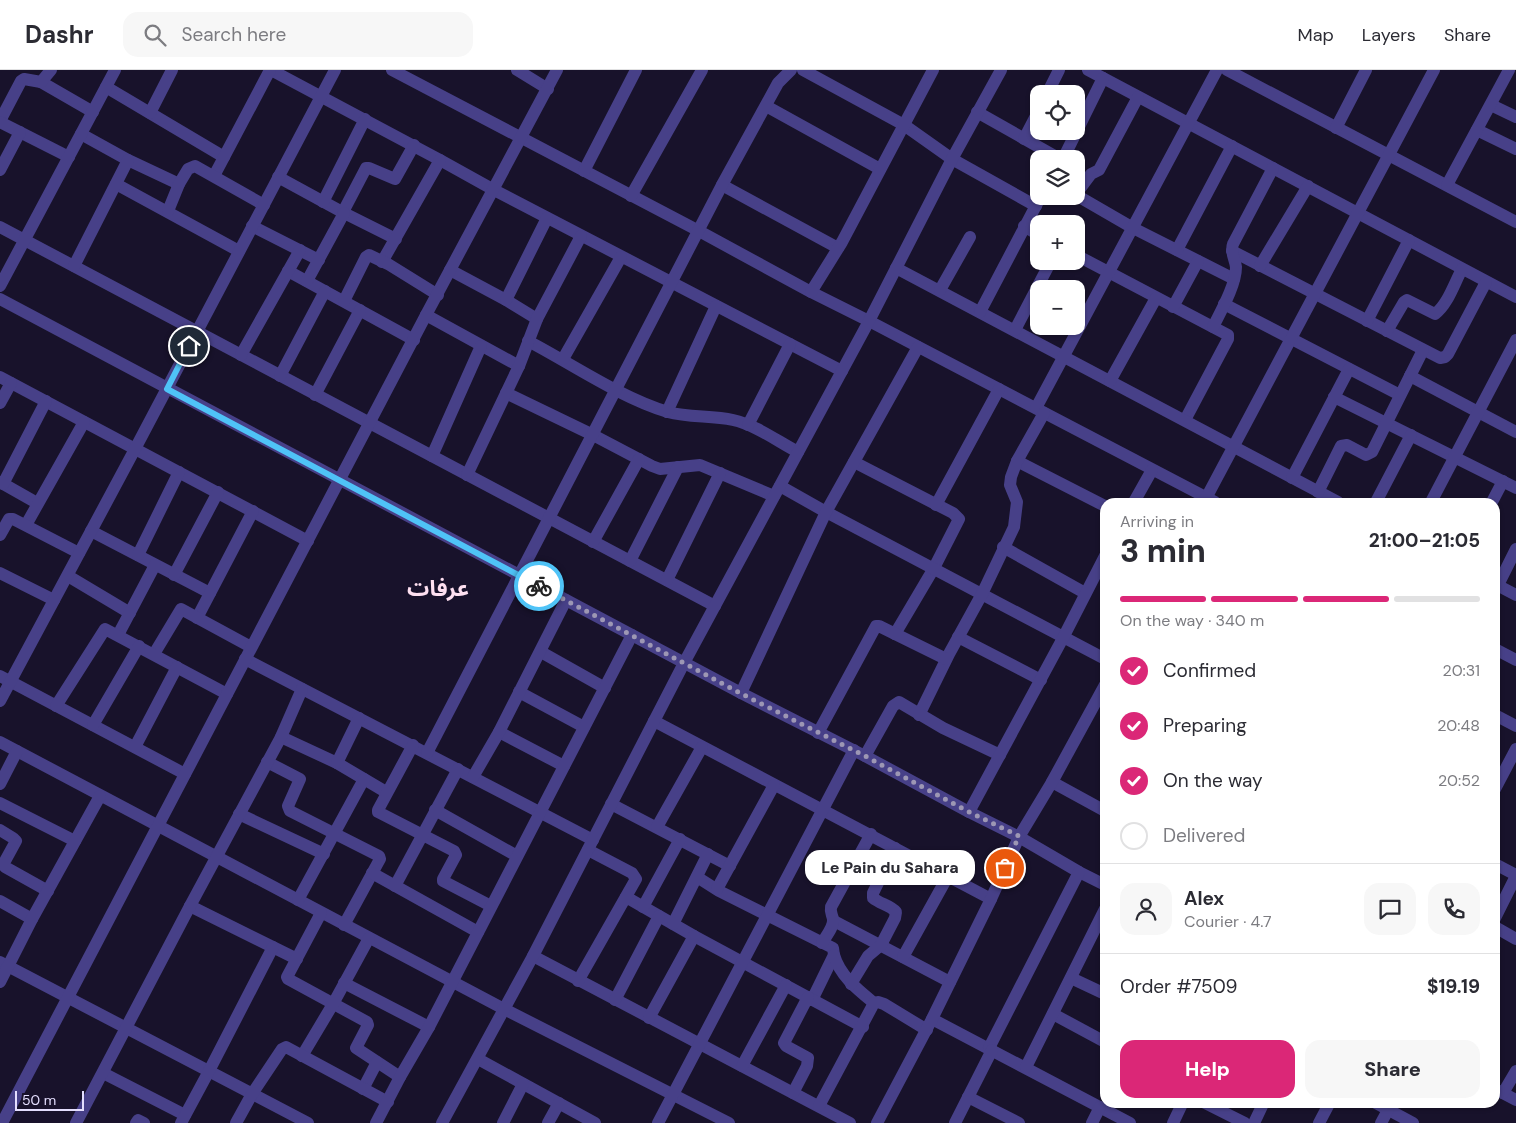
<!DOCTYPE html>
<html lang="en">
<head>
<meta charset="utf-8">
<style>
	:root { --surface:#fff; --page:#f7f7f7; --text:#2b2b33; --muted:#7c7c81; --line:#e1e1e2; --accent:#db2777 }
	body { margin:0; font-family:"DM Sans","Noto Sans Arabic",sans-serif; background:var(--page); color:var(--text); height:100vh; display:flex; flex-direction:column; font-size:19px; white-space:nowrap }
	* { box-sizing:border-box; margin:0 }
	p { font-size:16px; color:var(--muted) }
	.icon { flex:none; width:28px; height:28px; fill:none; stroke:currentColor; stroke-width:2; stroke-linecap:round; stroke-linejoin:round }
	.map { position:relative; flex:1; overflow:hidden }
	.side { position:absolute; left:1100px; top:428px; width:400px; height:610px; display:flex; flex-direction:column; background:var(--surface); border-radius:15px; box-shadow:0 1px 4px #0004 }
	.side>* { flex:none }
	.buttons { position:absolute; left:1030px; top:15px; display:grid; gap:10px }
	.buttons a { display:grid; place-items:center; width:55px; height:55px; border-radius:10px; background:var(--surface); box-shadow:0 1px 4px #0004; font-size:25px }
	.scale { position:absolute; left:15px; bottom:12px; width:69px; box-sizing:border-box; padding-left:5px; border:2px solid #e4defe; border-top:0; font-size:14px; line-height:18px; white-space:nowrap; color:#e4defe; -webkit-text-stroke:4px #18122b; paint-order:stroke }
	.pin { position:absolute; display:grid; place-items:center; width:42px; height:42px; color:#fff; margin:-21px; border:2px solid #fff; border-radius:50%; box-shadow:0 1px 5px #0007 }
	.courier { position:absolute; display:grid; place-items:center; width:50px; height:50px; margin:-25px; border:4px solid #4fc3f7; border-radius:50%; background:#fff; color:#222; box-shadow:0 1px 6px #0007 }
	.bubble { position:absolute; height:35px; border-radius:15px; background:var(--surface); box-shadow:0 1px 4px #0004; font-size:16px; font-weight:800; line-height:35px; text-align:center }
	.headline em { font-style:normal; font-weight:800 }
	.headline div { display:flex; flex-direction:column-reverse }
	.headline { display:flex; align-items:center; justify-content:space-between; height:85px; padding:0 20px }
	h1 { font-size:32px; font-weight:800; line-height:38px }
	.bar { display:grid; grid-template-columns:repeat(4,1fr); gap:8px 5px; align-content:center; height:60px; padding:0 20px }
	.bar i { height:6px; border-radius:4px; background:var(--line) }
	.bar .current { background:var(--accent) }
	.bar p { grid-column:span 4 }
	.line { display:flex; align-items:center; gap:12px; padding:0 20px; border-top:1px solid var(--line) }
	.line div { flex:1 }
	.round { display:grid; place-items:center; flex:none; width:52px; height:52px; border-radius:15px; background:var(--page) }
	ol { padding:0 20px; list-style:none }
	li { display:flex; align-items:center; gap:15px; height:55px }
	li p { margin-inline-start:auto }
	li .icon { padding:5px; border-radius:50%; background:var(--accent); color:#fff; stroke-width:4 }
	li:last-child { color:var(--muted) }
	li i { width:28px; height:28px; border:2px solid var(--line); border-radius:50% }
	.action { display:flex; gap:10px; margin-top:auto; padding:10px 20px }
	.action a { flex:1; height:58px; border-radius:15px; background:var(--accent); color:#fff; font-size:20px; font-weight:800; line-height:58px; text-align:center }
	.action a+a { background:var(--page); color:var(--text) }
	header { display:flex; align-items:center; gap:30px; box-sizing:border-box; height:70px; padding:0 25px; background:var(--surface); border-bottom:1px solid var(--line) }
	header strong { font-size:24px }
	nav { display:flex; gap:28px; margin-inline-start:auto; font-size:18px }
	.search { width:350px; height:45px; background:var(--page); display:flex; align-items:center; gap:12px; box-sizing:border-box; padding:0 18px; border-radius:15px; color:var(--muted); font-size:19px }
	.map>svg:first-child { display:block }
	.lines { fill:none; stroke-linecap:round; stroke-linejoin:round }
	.minor { stroke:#474088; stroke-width:12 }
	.done { stroke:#9d97b4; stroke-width:5; stroke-dasharray:0 9 }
	.route { stroke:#4fc3f7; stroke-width:6 }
	.labels { text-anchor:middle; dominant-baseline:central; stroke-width:4; stroke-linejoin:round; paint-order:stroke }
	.district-label { font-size:22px; font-weight:bold; fill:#fee0f1; stroke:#18122b }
</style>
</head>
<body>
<header>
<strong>Dashr</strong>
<div class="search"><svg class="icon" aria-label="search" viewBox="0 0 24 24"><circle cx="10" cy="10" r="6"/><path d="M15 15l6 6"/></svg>Search here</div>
<nav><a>Map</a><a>Layers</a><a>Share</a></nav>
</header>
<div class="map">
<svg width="1516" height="1053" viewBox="0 0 1516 1053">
	<rect width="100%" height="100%" fill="#18122b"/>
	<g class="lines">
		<g class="minor">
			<polyline points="271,0 440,90 494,120 842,301"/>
			<polyline points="392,0 699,161 811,222 869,251 1215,432"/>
			<polyline points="517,0 548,19"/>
			<polyline points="803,0 904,55 952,89 1036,136"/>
			<polyline points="1088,0 1516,227"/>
			<polyline points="1227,0 1516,152"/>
			<polyline points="41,12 93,42"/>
			<polyline points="106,17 224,87"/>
			<polyline points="1047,24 1059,0"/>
			<polyline points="1491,35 1516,47"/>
			<polyline points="766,36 880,99"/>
			<polyline points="977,42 1060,89"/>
			<polyline points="150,43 172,0"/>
			<polyline points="0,51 21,11 24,9 41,12 51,0"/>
			<polyline points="0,52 69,87"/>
			<polyline points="1336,58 1366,0"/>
			<polyline points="1477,60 1516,79"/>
			<polyline points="81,64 128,90 179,114"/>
			<polyline points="1024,69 1039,40"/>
			<polyline points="1063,89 1103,8"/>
			<polyline points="0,100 20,62"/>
			<polyline points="584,101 636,0"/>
			<polyline points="214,106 270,0"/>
			<polyline points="278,107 344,143 396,169"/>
			<polyline points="116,114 239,181"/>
			<polyline points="722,115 838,178"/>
			<polyline points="1447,115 1509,0"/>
			<polyline points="1076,124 1091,104 1099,100 1138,27"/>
			<polyline points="1076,125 1133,158 1234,209"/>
			<polyline points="631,126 702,0"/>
			<polyline points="323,132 365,49"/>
			<polyline points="168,141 179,114 188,99 195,96 264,135"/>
			<polyline points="343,142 366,98 369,98 395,109 414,75"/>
			<polyline points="252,156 319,190"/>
			<polyline points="1024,156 1039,165"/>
			<polyline points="0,157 715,536"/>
			<polyline points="1177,180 1232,76"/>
			<polyline points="1232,181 1440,288 1445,287 1448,284 1486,212"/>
			<polyline points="1076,185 1228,265 1228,269 1185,350"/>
			<polyline points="382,192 440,90"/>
			<polyline points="74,196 128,90"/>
			<polyline points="1260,196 1308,116"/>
			<polyline points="896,198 1338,432"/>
			<polyline points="450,200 506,230 537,249"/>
			<polyline points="288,201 414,270"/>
			<polyline points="307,211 344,143"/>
			<polyline points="0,216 115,0"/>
			<polyline points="940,220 970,167"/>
			<polyline points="811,222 842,172 933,0"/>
			<polyline points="0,229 741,623 865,686 969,742 1019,767 1079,802 1105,815"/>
			<polyline points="506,230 547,148"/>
			<polyline points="344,231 366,187 369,185 388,194 438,225"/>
			<polyline points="1224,234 1400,325"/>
			<polyline points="1173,237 1198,191"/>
			<polyline points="980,242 1041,126"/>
			<polyline points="426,245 519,296"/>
			<polyline points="1367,251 1409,170"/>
			<path d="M1213,257C1221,241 1236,215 1236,197C1235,189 1230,182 1233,174L1273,98"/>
			<polyline points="1015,260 1051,191"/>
			<path d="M1387,261L1404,232L1407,230L1435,244C1448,234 1454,214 1462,199"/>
			<path d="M528,271C572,294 621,328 668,342C689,348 712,345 733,350C756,355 777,371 798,382"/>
			<polyline points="241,285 300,180"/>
			<polyline points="563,289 621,187"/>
			<polyline points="280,306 325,221"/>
			<polyline points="1410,306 1516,362"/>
			<polyline points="0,307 308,471"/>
			<polyline points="1110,311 1156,228"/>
			<polyline points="506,323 593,365 652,396 660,399 700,395 774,426"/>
			<polyline points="315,325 360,240"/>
			<polyline points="1334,327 1516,418"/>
			<polyline points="0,333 11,313"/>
			<polyline points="1036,338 1217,0"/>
			<polyline points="667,342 716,236"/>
			<polyline points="748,355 790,274"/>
			<polyline points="432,386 481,276"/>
			<polyline points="1017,391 1105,436"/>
			<polyline points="854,392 953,443 959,449 934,498 895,564"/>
			<polyline points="467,405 519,296 537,249 581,166"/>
			<polyline points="1292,408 1349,299"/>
			<polyline points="0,412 37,433"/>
			<polyline points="3,414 46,331"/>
			<polyline points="780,416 826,442 1105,589"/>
			<polyline points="1318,422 1341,376 1347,375 1366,385 1372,382 1423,280"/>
			<polyline points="1134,432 1152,400"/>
			<polyline points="1204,432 1434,0"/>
			<polyline points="1376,432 1411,365"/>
			<polyline points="1431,432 1516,270"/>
			<polyline points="1492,432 1503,411"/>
			<polyline points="936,435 999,319"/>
			<polyline points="26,455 84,352"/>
			<polyline points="91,461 210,523"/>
			<polyline points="0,465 9,449 13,449 79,483"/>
			<polyline points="593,472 639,389"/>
			<polyline points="1003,477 1085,523"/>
			<polyline points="138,485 179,402"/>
			<polyline points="630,491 678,397"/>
			<polyline points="0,503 54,530"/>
			<polyline points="174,505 218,422"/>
			<polyline points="68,506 130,543"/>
			<polyline points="667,510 720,403"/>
			<polyline points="1495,514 1516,525"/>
			<polyline points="1498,515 1516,479"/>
			<polyline points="197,548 253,441"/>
			<polyline points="118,565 155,495"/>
			<polyline points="958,567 1041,610"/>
			<polyline points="1495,579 1516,590"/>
			<polyline points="541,582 605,618"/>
			<polyline points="154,584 181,539 251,577"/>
			<polyline points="245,589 593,770"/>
			<polyline points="0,606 185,704"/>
			<polyline points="519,622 584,657"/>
			<polyline points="741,623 826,442 918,277"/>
			<polyline points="0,631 135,379 335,0"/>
			<polyline points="56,636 105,559 227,624"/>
			<polyline points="919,645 949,584 982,524 1014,457 1017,432 1010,415 1011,407 1017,391 1044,343"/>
			<polyline points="1495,645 1516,656"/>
			<polyline points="654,651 991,829"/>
			<polyline points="93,655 139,576"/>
			<polyline points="499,662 564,696"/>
			<polyline points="818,663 876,556 879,556 946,589"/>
			<polyline points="281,667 337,693 386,722"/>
			<polyline points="0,672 504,939 729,1053"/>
			<polyline points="413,675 378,740 378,742 454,781 456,785 443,809 443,811 491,836"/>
			<polyline points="135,677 177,597"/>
			<polyline points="427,683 722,115 778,13 791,0"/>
			<polyline points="865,686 893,636 899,632 943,658 1000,685"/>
			<polyline points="267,692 300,709 288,736 290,741 379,786 380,789 344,855"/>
			<polyline points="337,693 359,648"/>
			<polyline points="473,707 499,662 566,530"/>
			<polyline points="1052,712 1105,741"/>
			<polyline points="0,714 17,681"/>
			<polyline points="1495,719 1516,679"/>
			<polyline points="0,733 75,771"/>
			<polyline points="611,734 730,796"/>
			<polyline points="435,740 517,786"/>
			<polyline points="969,742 1063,568 1105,486"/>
			<polyline points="239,744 324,784"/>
			<polyline points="657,757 702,677"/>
			<polyline points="0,760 13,768 16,771 4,793 5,797 48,821"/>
			<polyline points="1495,794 1516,805"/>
			<polyline points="372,803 478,862"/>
			<polyline points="697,807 719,821 833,878 834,885 812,930"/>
			<polyline points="395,816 458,699"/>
			<polyline points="717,819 774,715"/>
			<polyline points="626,827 694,866 863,957"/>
			<polyline points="298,830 364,709"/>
			<polyline points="0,831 32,849"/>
			<polyline points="190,836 297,889"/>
			<polyline points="643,837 680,769"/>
			<polyline points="321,843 287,907 288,909 367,952 368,955 356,978 400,1007"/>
			<polyline points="1495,848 1516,806"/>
			<polyline points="834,851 950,912"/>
			<polyline points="673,854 708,784"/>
			<polyline points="1495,857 1516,869"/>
			<path d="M822,873C826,866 834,857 833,849C832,844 830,842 831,837L871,764"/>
			<path d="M834,885C840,906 858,920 874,933"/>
			<polyline points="533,886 850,1053"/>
			<polyline points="903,887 948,806"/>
			<polyline points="0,892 308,1053"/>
			<polyline points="1071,908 1105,924"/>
			<polyline points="578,911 636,809 632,803 588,780"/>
			<polyline points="0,912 32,849 100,726"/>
			<polyline points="344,913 429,957"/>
			<path d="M851,914L868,886L881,875L895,848L896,842C890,835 880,834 873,828V823L895,778"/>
			<polyline points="615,930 659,846"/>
			<polyline points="1053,944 1105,972"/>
			<polyline points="649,948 694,866"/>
			<polyline points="932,949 1130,1053"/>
			<polyline points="989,978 1079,802"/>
			<polyline points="302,986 333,934 369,868"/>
			<polyline points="478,989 595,1053"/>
			<polyline points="742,996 786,915"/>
			<polyline points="1026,997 1105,839"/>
			<polyline points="103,1003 185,1045"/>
			<polyline points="363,1019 377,992"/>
			<polyline points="1495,1019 1516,1030"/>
			<polyline points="793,1023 807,996 808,988 786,976 784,973 808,927"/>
			<polyline points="1503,1023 1516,1001"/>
			<polyline points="968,1027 1019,1053"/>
			<polyline points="1203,1032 1245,1053"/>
			<polyline points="1374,1032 1413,1053"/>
			<polyline points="819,1036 874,933 878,932 884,934 927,960"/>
			<polyline points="2,1053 426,245 557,0"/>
			<polyline points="76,1053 190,836 281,667 302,619"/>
			<polyline points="136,1053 138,1050 144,1053"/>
			<polyline points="181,1053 209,1001 273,877"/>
			<polyline points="236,1053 252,1024 282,979 286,977 388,1032"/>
			<polyline points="376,1053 400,1007 429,957 632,565"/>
			<polyline points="442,1053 533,886 684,593 869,251 952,89 1001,0"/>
			<polyline points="503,1053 523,1014"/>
			<polyline points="548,1053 559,1033"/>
			<polyline points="658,1053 854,680"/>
			<polyline points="877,1053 932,949 991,829 1019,767 1052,712 1105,615"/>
			<polyline points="955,1053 992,980"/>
			<polyline points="1092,1053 1100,1037"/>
			<polyline points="1173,1053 1183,1032"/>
			<polyline points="1254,1053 1264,1032"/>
			<polyline points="1319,1053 1330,1032"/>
			<polyline points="1381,1053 1388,1040"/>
		</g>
	</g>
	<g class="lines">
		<polyline class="done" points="539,516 740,623 865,686 969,742 1019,766 1005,798"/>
		<polyline class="route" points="189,276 167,319 539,516"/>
	</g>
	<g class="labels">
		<g class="district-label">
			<text x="438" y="518">عرفات</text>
		</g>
	</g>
</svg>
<div class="buttons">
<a><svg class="icon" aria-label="locate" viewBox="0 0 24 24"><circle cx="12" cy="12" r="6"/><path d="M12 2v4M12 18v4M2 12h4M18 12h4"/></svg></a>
<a><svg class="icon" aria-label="layers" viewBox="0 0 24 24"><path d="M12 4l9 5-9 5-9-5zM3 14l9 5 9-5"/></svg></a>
<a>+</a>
<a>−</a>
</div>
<div class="scale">50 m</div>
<div class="pin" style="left:1005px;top:798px;background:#ea580c"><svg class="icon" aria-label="bag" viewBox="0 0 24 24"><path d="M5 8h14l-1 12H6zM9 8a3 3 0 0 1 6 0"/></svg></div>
<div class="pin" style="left:189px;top:276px;background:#1f2937"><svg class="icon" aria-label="home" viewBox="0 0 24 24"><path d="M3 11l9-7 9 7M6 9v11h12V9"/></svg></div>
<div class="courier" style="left:539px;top:516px"><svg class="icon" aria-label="bike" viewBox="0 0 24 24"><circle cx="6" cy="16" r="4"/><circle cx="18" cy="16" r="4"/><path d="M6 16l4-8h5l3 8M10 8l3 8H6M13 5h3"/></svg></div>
<div class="bubble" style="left:805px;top:780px;width:170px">Le Pain du Sahara</div>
<section class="side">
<div class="headline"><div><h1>3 min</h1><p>Arriving in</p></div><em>21:00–21:05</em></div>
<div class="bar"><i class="current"></i><i class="current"></i><i class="current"></i><i></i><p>On the way · 340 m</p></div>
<ol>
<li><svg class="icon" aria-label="check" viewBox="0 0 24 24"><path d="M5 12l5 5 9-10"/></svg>Confirmed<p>20:31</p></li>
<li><svg class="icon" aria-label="check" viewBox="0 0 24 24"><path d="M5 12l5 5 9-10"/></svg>Preparing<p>20:48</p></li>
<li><svg class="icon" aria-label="check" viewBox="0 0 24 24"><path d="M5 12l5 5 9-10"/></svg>On the way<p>20:52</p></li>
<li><i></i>Delivered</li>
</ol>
<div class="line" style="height:90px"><a class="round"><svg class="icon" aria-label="person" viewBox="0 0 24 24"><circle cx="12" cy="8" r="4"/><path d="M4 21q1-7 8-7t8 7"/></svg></a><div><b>Alex</b><p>Courier · 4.7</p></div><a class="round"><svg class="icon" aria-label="chat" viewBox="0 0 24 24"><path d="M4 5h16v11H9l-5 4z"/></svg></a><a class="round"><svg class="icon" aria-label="phone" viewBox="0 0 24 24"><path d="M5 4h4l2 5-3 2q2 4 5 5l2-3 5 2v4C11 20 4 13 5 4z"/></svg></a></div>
<div class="line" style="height:65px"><div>Order #7509</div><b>$19.19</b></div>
<div class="action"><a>Help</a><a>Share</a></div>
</section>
</div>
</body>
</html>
